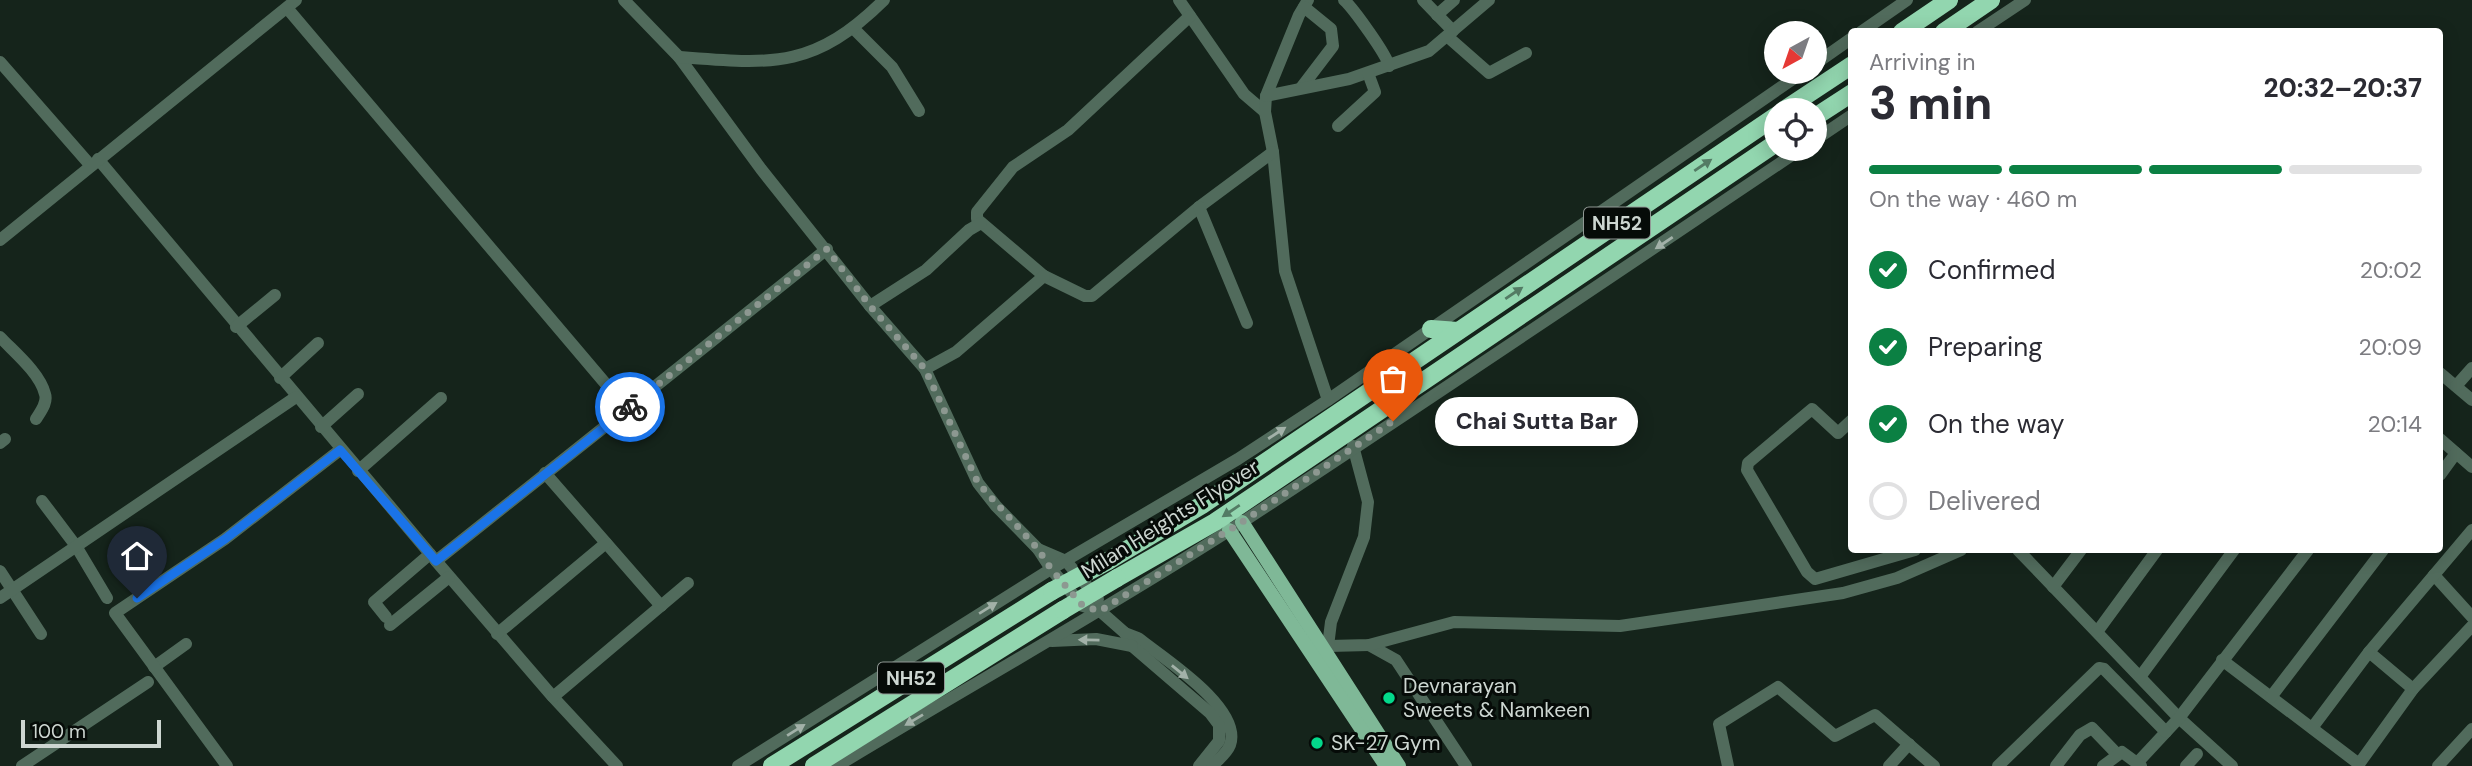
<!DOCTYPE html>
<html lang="en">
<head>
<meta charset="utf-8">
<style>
	:root { --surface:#fff; --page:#f7f7f7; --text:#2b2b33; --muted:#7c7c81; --line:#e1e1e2; --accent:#0b8043 }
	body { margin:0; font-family:"DM Sans",sans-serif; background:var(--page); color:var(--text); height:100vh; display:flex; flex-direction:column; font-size:26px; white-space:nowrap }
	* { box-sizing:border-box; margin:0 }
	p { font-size:23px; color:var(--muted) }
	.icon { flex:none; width:38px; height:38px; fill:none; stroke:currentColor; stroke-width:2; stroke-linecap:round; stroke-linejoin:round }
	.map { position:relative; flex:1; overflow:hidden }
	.details { position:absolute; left:1848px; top:28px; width:595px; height:525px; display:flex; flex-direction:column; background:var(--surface); border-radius:7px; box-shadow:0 4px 18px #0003 }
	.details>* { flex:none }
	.needle { width:46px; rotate:220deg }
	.controls { position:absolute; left:1764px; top:21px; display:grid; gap:14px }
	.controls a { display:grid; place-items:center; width:63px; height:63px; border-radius:50%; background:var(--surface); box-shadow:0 4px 18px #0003; font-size:35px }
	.scale { position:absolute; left:21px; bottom:18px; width:140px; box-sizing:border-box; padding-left:7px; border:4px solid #cdd6d1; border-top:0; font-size:19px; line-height:24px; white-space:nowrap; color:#cdd6d1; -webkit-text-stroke:5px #060b08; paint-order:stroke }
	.pin { position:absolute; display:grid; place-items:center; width:60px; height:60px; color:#fff; margin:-72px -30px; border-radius:50% 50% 50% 0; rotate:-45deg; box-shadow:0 0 7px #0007 }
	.pin .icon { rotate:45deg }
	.courier { position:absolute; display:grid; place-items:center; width:70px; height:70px; margin:-35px; border:5px solid #1a73e8; border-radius:50%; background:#fff; color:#222; box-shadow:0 2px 9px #0007 }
	.bubble { position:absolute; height:49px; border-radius:24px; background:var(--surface); box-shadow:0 4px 18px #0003; font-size:23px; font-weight:800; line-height:49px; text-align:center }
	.overview em { font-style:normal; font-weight:800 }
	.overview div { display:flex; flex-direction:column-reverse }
	.overview { display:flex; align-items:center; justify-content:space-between; height:119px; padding:0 21px }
	h1 { font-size:46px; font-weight:800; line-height:52px }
	.bar { display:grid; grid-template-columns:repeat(4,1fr); gap:10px 7px; align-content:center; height:84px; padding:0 21px }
	.bar i { height:9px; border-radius:5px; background:var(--line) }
	.bar .active { background:var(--accent) }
	.bar p { grid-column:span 4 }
	ol { padding:0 21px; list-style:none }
	li { display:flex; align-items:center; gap:21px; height:77px }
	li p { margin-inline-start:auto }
	li .icon { padding:7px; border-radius:50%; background:var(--accent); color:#fff; stroke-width:4 }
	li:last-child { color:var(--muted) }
	li i { width:38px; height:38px; border:4px solid var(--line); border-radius:50% }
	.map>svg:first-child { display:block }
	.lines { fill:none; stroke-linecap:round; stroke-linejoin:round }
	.minor { stroke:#516b5c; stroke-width:12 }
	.major { stroke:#7fb897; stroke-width:14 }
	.highway { stroke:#92d6af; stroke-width:18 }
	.highway-bridge { stroke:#92d6af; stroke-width:18 }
	.oneway { fill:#537b64 }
	.oneway2 { fill:#a2b1a8 }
	.done { stroke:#8d9891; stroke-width:7; stroke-dasharray:0 12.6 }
	.route { stroke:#1a73e8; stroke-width:9 }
	.poi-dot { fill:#03d98b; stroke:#060b08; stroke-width:2.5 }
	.labels { text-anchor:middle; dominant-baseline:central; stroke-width:6; stroke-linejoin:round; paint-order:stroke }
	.shield { fill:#060b08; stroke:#919995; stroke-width:2 }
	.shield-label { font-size:19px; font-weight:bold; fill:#cdd6d1 }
	.street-label { font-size:21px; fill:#cdd6d1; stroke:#060b08 }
	.poi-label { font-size:21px; fill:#cdd6d1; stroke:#060b08; text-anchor:start }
</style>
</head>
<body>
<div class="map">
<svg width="2472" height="766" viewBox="0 0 2472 766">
	<rect width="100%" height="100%" fill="#15241b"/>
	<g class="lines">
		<g class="minor">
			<path d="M624,0L679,57L761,169L870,306L925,369L978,483L996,506L1038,549L1051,569L1083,606L1100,611L1125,633L1138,638C1163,658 1243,708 1230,745C1227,753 1218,760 1212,766"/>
			<polyline points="1179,0 1244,94 1265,112"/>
			<polyline points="1308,0 1299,15 1266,96 1265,112 1273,152 1285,271 1328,400"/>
			<path d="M1344,0C1353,8 1387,55 1389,66"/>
			<polyline points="1423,0 1453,31"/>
			<polyline points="1437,15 1454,0"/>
			<polyline points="1190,16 1068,130 1013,167 977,212 977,219 1044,276 1085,296 1092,296 1199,207 1273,152"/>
			<polyline points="854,29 892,67 919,111"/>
			<polyline points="1861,32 1907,0"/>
			<polyline points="1977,32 2025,0"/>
			<polyline points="1448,37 1489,73 1526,53"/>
			<path d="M679,57C772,64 813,70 884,0"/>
			<polyline points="0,62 91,166"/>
			<polyline points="1815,64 1852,38"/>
			<polyline points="1301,88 1333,46 1331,29 1304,7"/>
			<polyline points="1266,96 1349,79 1429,51 1489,0"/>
			<polyline points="1338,126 1375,92 1368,73"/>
			<polyline points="1815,140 1852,115"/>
			<polyline points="98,159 436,561 627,409 287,8"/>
			<polyline points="1199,207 1247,323"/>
			<polyline points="0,240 296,0"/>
			<polyline points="870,306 926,270 969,230 981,223"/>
			<polyline points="236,327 275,295"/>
			<path d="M0,337C14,352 40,373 45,394C48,403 40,412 36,419"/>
			<polyline points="925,369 956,352 1044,276"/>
			<polyline points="2440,373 2472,400"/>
			<polyline points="280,378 318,343"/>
			<polyline points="2456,386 2472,368"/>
			<polyline points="627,409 827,249"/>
			<polyline points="1852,420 1838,433 1812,409 1748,463 1747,470 1807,572 1815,579 1915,550"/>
			<polyline points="321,427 358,394"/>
			<polyline points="2440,439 2472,467"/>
			<polyline points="0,443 5,439"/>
			<polyline points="358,471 441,398"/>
			<polyline points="545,473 661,606"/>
			<polyline points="2440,475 2456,453"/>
			<polyline points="42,501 76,546 107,598"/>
			<polyline points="1038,549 1066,561 1098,599"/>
			<polyline points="2018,550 2179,718 2232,766"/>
			<polyline points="436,561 553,697 617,766"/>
			<polyline points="0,571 41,634"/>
			<polyline points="2434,575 2472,617"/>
			<polyline points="2053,587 2081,550"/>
			<polyline points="0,598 296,397"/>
			<polyline points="386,617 374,602 430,554"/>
			<polyline points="390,625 449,577"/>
			<polyline points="2097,632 2157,550"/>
			<polyline points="1125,633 1132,646 1210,713 1219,725 1219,741 1199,766"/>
			<polyline points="497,634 606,543"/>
			<polyline points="1052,641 1096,639 1132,646"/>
			<polyline points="1369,645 1396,660 1466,766"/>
			<polyline points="1329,646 1369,645 1454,622 1620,626 1843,593 1897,578 1961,550"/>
			<polyline points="1327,654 1331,622 1364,537 1368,502 1353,446"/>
			<polyline points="2222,660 2359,764 2413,689 2369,652 2472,530"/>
			<polyline points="154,667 186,644"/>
			<polyline points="2140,677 2234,550"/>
			<polyline points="2413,689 2472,626"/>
			<polyline points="553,697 688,583"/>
			<polyline points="2271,697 2383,550"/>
			<polyline points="2312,728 2369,652"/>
			<polyline points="2138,762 2179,718 2308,550"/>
			<polyline points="22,766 148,682"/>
			<polyline points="227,766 115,613 225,539 340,450"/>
			<polyline points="738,766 1051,569 1238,459 1328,400 1803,72"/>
			<path d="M837,766C971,685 1109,608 1241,523C1429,400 1615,274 1801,149"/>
			<polyline points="1728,766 1719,724 1778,687 1835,736 1875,715 1934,766"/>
			<polyline points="1889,766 1909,744"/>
			<polyline points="1998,766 2099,668 2104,669 2166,732"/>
			<polyline points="2056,766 2080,735 2092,728 2117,754"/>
			<polyline points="2103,766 2122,752 2141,766"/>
			<polyline points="2186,766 2197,754"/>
			<polyline points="2438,766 2472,729"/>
		</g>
		<g class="major">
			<polyline points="1242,522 1399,766"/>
			<polyline points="1229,530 1386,766"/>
		</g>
		<g class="highway">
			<polyline points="1902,32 1949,0"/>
			<polyline points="1944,32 1991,0"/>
			<polyline points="1784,110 1852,65"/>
			<polyline points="1815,117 1852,93"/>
			<polyline points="1431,329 1458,331"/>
			<polyline points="1108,561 1202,505 1776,116"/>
			<polyline points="1117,578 1215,522 1776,143"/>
			<polyline points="772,766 1052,591"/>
			<polyline points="814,766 1063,610"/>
		</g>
		<g class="highway-bridge">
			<polyline points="1052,591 1108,561"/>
			<polyline points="1063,610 1117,578"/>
		</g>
	</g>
	<defs><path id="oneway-solid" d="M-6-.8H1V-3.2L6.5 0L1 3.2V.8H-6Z" transform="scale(1.75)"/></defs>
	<g class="oneway">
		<use href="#oneway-solid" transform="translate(1703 165) rotate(-34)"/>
		<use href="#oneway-solid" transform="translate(1514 293) rotate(-34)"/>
		<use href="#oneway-solid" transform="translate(1231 511) rotate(146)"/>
	</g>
	<g class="oneway2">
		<use href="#oneway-solid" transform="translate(1664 243) rotate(146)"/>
		<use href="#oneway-solid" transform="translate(1277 433) rotate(-33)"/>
		<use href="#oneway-solid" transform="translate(988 608) rotate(-32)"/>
		<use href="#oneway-solid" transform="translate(1089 640) rotate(-179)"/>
		<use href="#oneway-solid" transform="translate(1180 672) rotate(39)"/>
		<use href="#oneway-solid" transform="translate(914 720) rotate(149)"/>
		<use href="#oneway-solid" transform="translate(796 730) rotate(-32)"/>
	</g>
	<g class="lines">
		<polyline class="done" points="630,407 827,249 870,306 925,369 978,483 1038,549 1051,569 1083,606 1100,611 1242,522 1393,421"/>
		<polyline class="route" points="137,598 225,539 340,450 436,561 630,407"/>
	</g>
	<g class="poi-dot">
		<circle cx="1389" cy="698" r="7"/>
		<circle cx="1317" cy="743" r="7"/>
	</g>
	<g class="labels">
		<g class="shield">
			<rect x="1584" y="207.5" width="66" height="31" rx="5"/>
			<rect x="878" y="662.5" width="66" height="31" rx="5"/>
		</g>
		<g class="shield-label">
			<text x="1617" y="223">NH52</text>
			<text x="911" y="678">NH52</text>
		</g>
		<g class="street-label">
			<text transform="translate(1170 519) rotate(-32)">Milan Heights Flyover</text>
		</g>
		<g class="poi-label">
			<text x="1403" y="686">Devnarayan<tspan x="1403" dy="24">Sweets &amp; Namkeen</tspan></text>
			<text x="1331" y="743">SK-27 Gym</text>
		</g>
	</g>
</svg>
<div class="controls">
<a><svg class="needle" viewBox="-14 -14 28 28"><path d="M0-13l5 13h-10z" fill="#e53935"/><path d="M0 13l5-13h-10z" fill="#7c7c81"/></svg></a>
<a><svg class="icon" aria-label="locate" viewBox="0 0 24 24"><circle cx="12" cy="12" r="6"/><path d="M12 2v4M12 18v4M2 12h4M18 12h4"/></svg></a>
</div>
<div class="scale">100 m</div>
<div class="pin" style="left:1393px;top:421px;background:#ea580c"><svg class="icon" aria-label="bag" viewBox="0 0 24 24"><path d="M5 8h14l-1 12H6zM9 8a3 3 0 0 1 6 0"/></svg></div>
<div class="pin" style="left:137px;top:598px;background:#1f2937"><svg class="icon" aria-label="home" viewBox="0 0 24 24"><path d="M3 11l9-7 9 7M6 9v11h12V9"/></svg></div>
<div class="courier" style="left:630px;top:407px"><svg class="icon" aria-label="bike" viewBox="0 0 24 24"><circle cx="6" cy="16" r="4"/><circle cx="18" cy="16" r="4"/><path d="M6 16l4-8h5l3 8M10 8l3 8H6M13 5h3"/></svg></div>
<div class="bubble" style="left:1435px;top:397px;width:203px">Chai Sutta Bar</div>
<section class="details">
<div class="overview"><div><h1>3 min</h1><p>Arriving in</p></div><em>20:32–20:37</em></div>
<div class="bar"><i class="active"></i><i class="active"></i><i class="active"></i><i></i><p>On the way · 460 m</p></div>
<ol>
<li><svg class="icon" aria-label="check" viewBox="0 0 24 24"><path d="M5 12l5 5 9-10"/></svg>Confirmed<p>20:02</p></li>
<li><svg class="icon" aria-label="check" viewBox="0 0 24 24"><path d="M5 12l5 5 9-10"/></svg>Preparing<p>20:09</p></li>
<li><svg class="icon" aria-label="check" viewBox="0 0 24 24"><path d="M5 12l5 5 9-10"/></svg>On the way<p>20:14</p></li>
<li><i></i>Delivered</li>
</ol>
</section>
</div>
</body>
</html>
